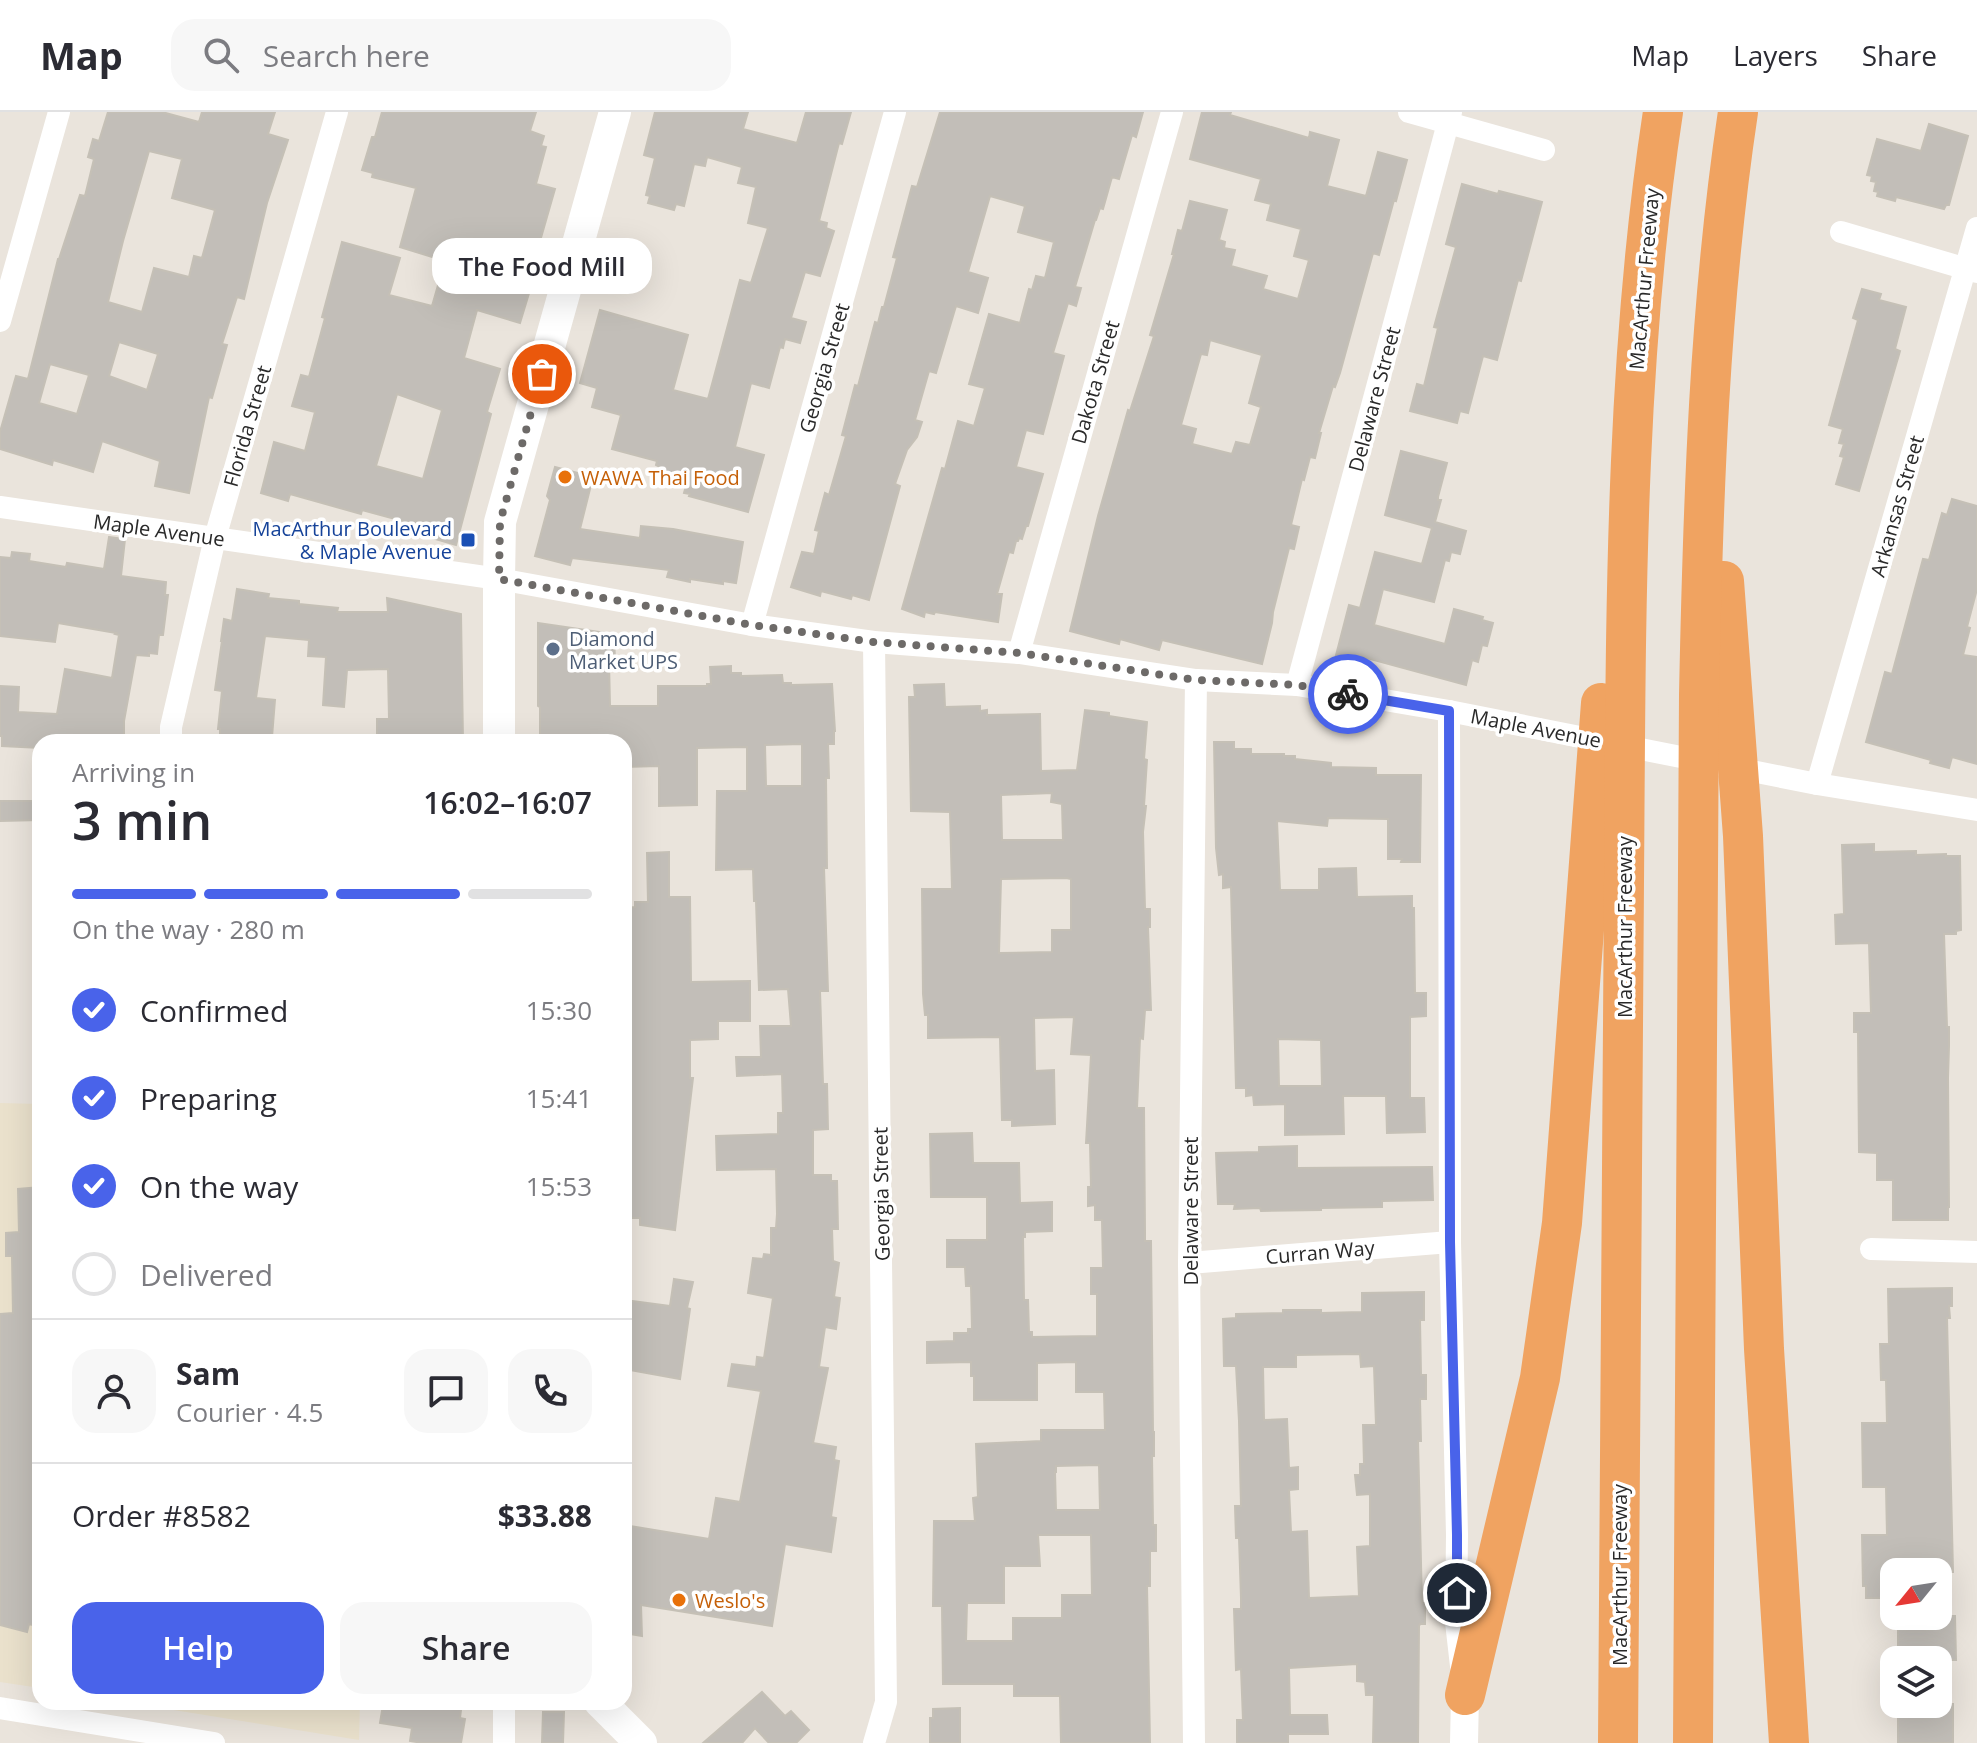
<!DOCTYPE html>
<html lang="en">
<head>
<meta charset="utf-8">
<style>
	:root { --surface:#fff; --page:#f7f7f7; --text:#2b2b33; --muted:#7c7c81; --line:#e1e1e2; --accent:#4963ea }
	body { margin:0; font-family:"Open Sans",sans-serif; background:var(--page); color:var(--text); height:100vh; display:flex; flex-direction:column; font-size:30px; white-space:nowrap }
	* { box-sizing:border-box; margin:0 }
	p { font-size:26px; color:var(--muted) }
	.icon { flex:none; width:44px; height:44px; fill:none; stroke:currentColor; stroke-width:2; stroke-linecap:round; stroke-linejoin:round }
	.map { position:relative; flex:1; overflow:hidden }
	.details { position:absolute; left:32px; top:622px; width:600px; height:976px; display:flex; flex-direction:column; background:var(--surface); border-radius:24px; box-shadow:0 8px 32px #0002 }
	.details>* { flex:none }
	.needle { width:52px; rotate:240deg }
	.fabs { position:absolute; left:1880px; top:1446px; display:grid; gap:16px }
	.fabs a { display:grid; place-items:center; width:72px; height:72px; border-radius:16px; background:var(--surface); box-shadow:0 8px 32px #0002; font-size:40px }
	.pin { position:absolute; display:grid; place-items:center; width:68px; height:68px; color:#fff; margin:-34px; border:4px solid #fff; border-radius:50%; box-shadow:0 2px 8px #0007 }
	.courier { position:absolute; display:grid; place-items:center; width:80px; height:80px; margin:-40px; border:6px solid #4963ea; border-radius:50%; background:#fff; color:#222; box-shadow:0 2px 10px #0007 }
	.bubble { position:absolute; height:56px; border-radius:24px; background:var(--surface); box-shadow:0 8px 32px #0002; font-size:26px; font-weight:600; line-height:56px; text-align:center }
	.overview em { font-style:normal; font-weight:600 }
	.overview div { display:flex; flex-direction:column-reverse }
	.overview { display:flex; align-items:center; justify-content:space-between; height:136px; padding:0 40px }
	h1 { font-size:52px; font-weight:600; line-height:60px }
	.bar { display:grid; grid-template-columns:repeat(4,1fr); gap:12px 8px; align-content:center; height:96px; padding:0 40px }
	.bar i { height:10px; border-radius:6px; background:var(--line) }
	.bar .on { background:var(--accent) }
	.bar p { grid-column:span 4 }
	.line { display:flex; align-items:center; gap:20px; padding:0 40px; border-top:2px solid var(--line) }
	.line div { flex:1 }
	.round { display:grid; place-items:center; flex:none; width:84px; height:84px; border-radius:24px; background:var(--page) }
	ol { padding:0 40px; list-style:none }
	li { display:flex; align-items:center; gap:24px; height:88px }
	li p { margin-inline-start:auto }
	li .icon { padding:8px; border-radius:50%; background:var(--accent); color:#fff; stroke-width:4 }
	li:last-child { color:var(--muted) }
	li i { width:44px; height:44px; border:4px solid var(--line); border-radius:50% }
	.button { display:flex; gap:16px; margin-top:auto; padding:16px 40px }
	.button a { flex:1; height:92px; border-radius:24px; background:var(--accent); color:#fff; font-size:32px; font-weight:600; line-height:92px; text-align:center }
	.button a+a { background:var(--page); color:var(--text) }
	header { display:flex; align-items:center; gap:48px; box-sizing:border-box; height:112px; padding:0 40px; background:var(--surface); border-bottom:2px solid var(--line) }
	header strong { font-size:38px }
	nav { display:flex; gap:44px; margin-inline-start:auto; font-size:28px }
	.search { width:560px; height:72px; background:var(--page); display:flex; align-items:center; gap:20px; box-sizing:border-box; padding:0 28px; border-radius:24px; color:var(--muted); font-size:30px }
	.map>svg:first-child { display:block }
	.education { fill:#eae1cc }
	.building { fill:#c2beb8; stroke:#c5c0b6; stroke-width:2; fill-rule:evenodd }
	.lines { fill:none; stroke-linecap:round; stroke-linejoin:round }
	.minor { stroke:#fff; stroke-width:22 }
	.tertiary { stroke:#fff; stroke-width:28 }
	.secondary { stroke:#fff; stroke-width:32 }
	.motorway { stroke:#f0a361; stroke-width:40 }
	.done { stroke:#6d6a68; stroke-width:8; stroke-dasharray:0 14.4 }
	.route { stroke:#4963ea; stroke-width:10 }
	.food-dot { fill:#e8710a; stroke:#fff; stroke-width:3 }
	.transit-dot { fill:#1a4fb4; stroke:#fff; stroke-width:3 }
	.service-dot { fill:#5c6f8a; stroke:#fff; stroke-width:3 }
	.labels { text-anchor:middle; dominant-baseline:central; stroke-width:7; stroke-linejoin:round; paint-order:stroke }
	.street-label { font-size:20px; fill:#292929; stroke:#fff }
	.food-label { font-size:20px; fill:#c56008; stroke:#fff; text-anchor:start }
	.transit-label { font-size:20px; fill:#164399; stroke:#fff; text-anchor:end }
	.service-label { font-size:20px; fill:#4e5e75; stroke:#fff; text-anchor:start }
</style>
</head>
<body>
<header>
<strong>Map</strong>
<div class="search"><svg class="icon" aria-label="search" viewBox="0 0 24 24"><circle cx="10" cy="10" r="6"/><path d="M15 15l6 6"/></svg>Search here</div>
<nav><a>Map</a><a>Layers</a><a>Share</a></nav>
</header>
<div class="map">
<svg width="1977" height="1631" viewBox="0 0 1977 1631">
	<rect width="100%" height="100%" fill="#eae4dc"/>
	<g class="education">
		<polygon points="0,991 40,992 40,1576 0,1570"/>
		<polygon points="124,1590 360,1590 359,1628"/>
	</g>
	<g class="building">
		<path d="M108,0H162L199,10L202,0H275L268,22L288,28L267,91L244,187L237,185L222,232L227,233L212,286L209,285L189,381L155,374L160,349L102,329L93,360L53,348L52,353L0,337V320L16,264L28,267L58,147H59L80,83L85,84L94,47L88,45L93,27L99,29ZM149,39L182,47L172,86L215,98L202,146L194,144L189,165L154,156L142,200L108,190L123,129ZM119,230L158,242L147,278L109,264ZM50,252L89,263L77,302L39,291Z"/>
		<path d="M382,0H536L530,19L544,24L541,34L546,35L536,72L555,77L526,178H530L520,211L477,198L464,246L500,257L487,300L491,302L456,433L408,419L410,411L362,398L361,402L290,382L288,389L261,381L274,330L305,339L315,300L292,294L301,263L309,265L325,206L322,205L342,130L400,146L389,183L432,194L445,149L400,135L416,76L372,65L373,61L362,58L372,25H375ZM397,282L442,298L423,367L376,354Z"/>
		<polygon points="655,0 748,0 743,17 797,31 806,0 851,0 842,32 839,31 819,109 827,111 826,116 834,119 820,164 805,160 791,206 806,210 800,231 785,227 783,236 780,235 769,276 751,271 735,335 764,343 748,400 689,384 690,382 684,381 687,370 661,362 662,356 656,353 657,349 612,337 621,303 592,295 597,276 580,271 600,198 688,223 673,278 708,287 740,168 751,171 768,116 748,111 756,75 738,71 742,55 707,45 705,54 694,52 684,94 676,92 674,98 648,91 650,84 646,83 655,46 644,43"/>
		<polygon points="940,0 1143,0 1136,25 1132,23 1119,67 1112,65 1103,97 1100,96 1096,108 1095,108 1075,175 1081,176 1076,194 1068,191 1053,241 1064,244 1043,322 1026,318 1016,355 1043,362 1028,414 1026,414 1022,427 1019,426 1018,429 1016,429 1013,441 1009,440 997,482 1002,482 998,510 935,500 934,502 925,500 924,505 902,497 942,356 945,357 958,309 974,314 985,276 969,272 989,202 1020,211 1029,177 1032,178 1036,164 1045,166 1054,130 1018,120 1025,94 990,84 968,160 988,166 978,201 956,194 936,261 929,259 915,308 922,310 917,325 907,338 895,372 900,374 869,488 852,483 851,487 821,479 820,484 791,475 802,440 814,442 819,419 815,418 825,381 829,383 846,324 842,323 855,273 858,274 875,210 878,211 882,195 884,195 897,146 893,145 912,74 917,75"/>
		<path d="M1202,0H1231L1230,3L1309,26L1310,20L1339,28L1327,74L1366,84L1378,40L1407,48L1396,89L1394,88L1379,143L1373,141L1340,261L1335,275L1333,274L1319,321H1321L1315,346L1310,345L1304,368L1302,367L1291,413L1299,415L1294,437L1289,436L1273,500L1272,511L1262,552L1162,528L1159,538L1120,527L1119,532L1070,519L1098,404L1128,298L1130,299L1154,224L1150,223L1174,142H1172L1178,118L1182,119L1190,89L1227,98L1219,128L1225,130L1224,136L1235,138L1231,154L1267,164L1263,177L1298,187L1309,148L1294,144L1301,117L1267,108L1271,92L1255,88L1261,67L1190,47ZM1210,228L1262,243L1249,291L1261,295L1250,333L1236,330L1232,342L1192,332L1196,317L1181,313L1201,242L1207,243Z"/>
		<polygon points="1929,12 1968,24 1949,93 1946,93 1944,97 1896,85 1895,89 1877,84 1878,80 1874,79 1876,70 1871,69 1872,64 1867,63 1877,27 1921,39"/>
		<polygon points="1462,72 1498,82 1499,79 1542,90 1521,169 1518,168 1497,248 1483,244 1468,301 1460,299 1457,311 1410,299 1417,272 1424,274 1438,216 1434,215 1456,135 1446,132"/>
		<polygon points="1862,177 1881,182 1879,188 1906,195 1895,237 1900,239 1859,379 1836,372 1844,345 1840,344 1844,332 1839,331 1843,317 1829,313 1858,208 1853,206"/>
		<polygon points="1401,339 1447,351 1438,385 1438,388 1441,388 1435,410 1466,419 1460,442 1451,440 1449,449 1445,448 1434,490 1383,477 1374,513 1445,532 1454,497 1483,505 1482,508 1493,511 1487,534 1482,533 1478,550 1472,548 1466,573 1363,545 1360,556 1335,547 1349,493 1360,496 1375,440 1422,452 1432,416 1385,403"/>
		<polygon points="555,355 593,365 580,417 640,426 641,414 673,417 743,430 736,471 723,469 723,472 690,467 690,470 667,465 669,458 572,446 570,453 535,444 550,388 547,384"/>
		<polygon points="1952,387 1977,394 1977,477 1967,515 1970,516 1963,543 1977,545 1977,652 1952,645 1949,656 1930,651 1931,648 1866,630 1885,560 1892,562 1923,447 1929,448 1942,401 1947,403"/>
		<polygon points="109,425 125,427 121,464 166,470 165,483 168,483 163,523 159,523 157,542 149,541 149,544 136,543 124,609 124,630 40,630 40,636 2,634 2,624 0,624 0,574 19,575 18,600 57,602 65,557 112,566 119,523 115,522 116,521 58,511 55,530 0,524 0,445 11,446 12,440 30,442 29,449 66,455 67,451 104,457"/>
		<polygon points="237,477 269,482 268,486 299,489 299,492 338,496 337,500 388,500 387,486 461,502 463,630 377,630 377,607 389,607 388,557 347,558 344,595 323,593 326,545 308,544 309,528 265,524 256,586 275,588 272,625 268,625 268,630 220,630 220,617 218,617 222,579 215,578 222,529 221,529 224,507 232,509"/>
		<path d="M538,511L614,522L615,549H609L610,594H658V574H707V572H711L710,555L731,554V561H741V564L782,563L783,571H791V573L832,572L835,619H834V632H828L829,666H826L827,756H824L828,879H820L823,972H827L828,1017L813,1018V1063H831V1069H837L838,1117H832L833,1149L839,1151L834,1185L840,1186L836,1217L825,1215L819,1255L828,1256L813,1331L836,1335L834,1348L839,1349L831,1405L836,1406L831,1440L785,1432L772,1514L641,1493L642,1524L624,1521V1413L709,1427L716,1386L740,1390L761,1279L728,1274L732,1252L756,1255L757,1245L764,1246L773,1186L748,1181L753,1146L763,1147L764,1142L771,1143V1116H776L777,1102L776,1057L717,1058L716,1024L778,1022V1001H783L782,962L737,964L736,945H761L760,914H791L788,877L759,878L756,789H754L753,757L716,758L717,679H747V635L697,636V693L659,694V654L624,655V630H540V595L538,594ZM802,632V674H766L765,633Z"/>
		<path d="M944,572L945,595L980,594V599L987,598V603L1040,602L1041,659L1077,658L1085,598L1109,601V604L1147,610L1144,647L1147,648L1144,694H1146L1143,720L1145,797H1150V815H1148L1151,898H1145L1143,927L1140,926L1137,996H1144L1145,1120V1129H1151L1153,1320H1154V1344H1152L1153,1413H1156V1439H1150V1474H1147L1150,1631H1061L1060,1584H1014V1572H943L942,1494H933L934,1409H975L973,1386L978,1385L976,1332L1041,1329V1318H1105L1104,1280H1076V1250L1037,1251V1288H974V1264H971V1250L927,1251V1230L954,1229V1221H968V1217H972L971,1174H966L965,1155H947V1128H987V1085H931L930,1022L972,1021L973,1051H1019L1020,1091L1052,1090V1119L1025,1120V1125H1023L1024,1188H1028L1029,1220H1032V1225L1097,1224V1182H1091V1156H1103L1102,1108H1095V1093L1088,1094V1075H1091L1090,1031H1086L1091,943L1071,942L1074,905L1034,906L1035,959L1054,958L1055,1012L1012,1014V1008H1002L1000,925L928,926V903H925L923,882L922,777H952L950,700L911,699L909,585H915L914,573ZM1052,681L1051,690L1062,692L1063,728H1002L1001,683ZM1066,766L1071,767V818H1052V840L999,841L1001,767ZM1099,1353L1100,1398H1056L1055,1360H1056V1354ZM1038,1423H1091L1092,1483H1062V1506H1013V1529H966L967,1491H1004V1454H1040Z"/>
		<path d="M1214,630H1234V637H1251V642H1284V644H1295V647L1331,651V655L1376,656V663H1421L1420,750H1401L1402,747H1388V707L1328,706L1327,714L1277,709L1280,778H1319V757L1356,756L1357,785L1412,784V796H1414L1415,881H1426V904L1410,905V986H1424L1425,1020L1387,1021L1386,984H1343L1344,1022L1285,1023V992L1254,993L1253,983L1246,984V976H1236L1231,775L1223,776V762L1219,763L1216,736ZM1278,927L1321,928L1322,974H1279Z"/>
		<polygon points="0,689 40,689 40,708 0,709"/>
		<polygon points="1874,732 1874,740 1916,739 1916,743 1946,742 1946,744 1960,744 1961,818 1956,819 1956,822 1944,822 1947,915 1949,915 1949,934 1948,966 1949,1095 1948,1095 1948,1108 1893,1108 1893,1068 1877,1068 1877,1041 1859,1040 1858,920 1854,920 1854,901 1871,901 1869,831 1836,832 1835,803 1844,802 1842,733"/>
		<polygon points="669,740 669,785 690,785 691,870 750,869 750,909 718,909 718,927 690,928 690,966 693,966 675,1118 640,1113 640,1106 624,1106 624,796 635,795 635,790 648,790 647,741"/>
		<polygon points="1297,1034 1297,1056 1432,1055 1433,1088 1382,1089 1382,1095 1321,1096 1321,1098 1261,1099 1260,1096 1234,1097 1235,1092 1218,1092 1216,1041 1259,1040 1259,1035"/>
		<polygon points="40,1075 40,1515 29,1512 27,1520 0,1513 0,1202 13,1201 12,1144 6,1144 6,1121 19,1120 18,1077"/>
		<polygon points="674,1167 693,1170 687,1196 690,1197 680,1267 624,1257 624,1188 670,1194"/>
		<polygon points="1952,1176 1952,1194 1949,1194 1950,1206 1947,1206 1953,1460 1884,1460 1884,1486 1866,1486 1866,1474 1863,1474 1862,1423 1887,1423 1886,1375 1863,1375 1862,1311 1887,1311 1886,1268 1881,1268 1880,1232 1889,1232 1888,1177"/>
		<path d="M1424,1180V1208H1420L1421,1263H1426V1287H1420L1421,1329H1418L1422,1491H1425V1512H1420L1419,1514L1418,1631H1373L1374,1583H1366L1365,1570L1357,1569V1552L1289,1556L1290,1603H1327L1328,1622H1288V1631H1237V1608H1243L1241,1557L1236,1558L1234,1497H1241V1486L1239,1426H1236L1235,1394H1241L1239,1309L1236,1254H1224L1223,1207L1236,1206V1202L1283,1201V1198H1321V1201L1362,1200V1181ZM1360,1242L1361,1255L1374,1254L1376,1313H1363L1364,1352H1360V1363H1355L1357,1383L1370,1382V1434L1357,1435L1359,1484L1309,1486L1307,1419L1291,1420L1289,1378L1298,1377V1355L1289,1356L1287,1307L1264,1308L1263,1255H1296V1243Z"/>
		<polygon points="1898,1504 1955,1504 1956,1548 1898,1548"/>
		<polygon points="762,1580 785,1604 791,1599 809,1618 796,1631 769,1631 755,1616 742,1631 703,1631"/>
		<polygon points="389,1590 462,1590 460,1606 465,1607 461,1631 423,1631 410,1629 412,1616 380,1611 383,1593 388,1594"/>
		<rect x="1898" y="1592" width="55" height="39"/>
		<polygon points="960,1596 960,1631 930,1631 930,1606 933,1606 933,1597"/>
		<polygon points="543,1600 564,1600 563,1631 542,1631"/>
	</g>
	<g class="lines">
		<g class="minor">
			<polyline points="1409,0 1544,38"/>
			<polyline points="1841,120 1977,160"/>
			<polyline points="0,209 59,0"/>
			<polyline points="0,395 499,467 752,513 874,530 1019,541 1196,568 1297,573 1449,599 1817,672 1977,698"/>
			<polyline points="752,513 895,0"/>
			<polyline points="874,530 886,1590 874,1631"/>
			<polyline points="1019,541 1172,0"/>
			<polyline points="1297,573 1451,0"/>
			<polyline points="1449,599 1450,1130 1457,1423 1456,1510 1461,1554"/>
			<polyline points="171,630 171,615 215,426 337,0"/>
			<polyline points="1817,672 1977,116"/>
			<polyline points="1871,1137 1977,1140"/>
			<polyline points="1189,1151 1450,1130"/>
			<polyline points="504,1590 504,1631"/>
			<polyline points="0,1596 214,1631"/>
			<polyline points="1194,1631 1189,1151 1196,568"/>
		</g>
		<polyline class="tertiary" points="1464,1631 1465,1583"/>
		<g class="secondary">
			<polyline points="499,630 499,467 500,410 615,0"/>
			<polyline points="600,1590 641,1631"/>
		</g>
		<g class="motorway">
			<polyline points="1724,469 1743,724 1764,1237 1789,1631"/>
			<polyline points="1465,1583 1540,1266 1562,1111 1601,591"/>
			<path d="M1618,1631C1620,1344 1622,1057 1624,769C1626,512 1624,255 1663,0"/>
			<path d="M1693,1631L1699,583C1703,389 1709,193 1738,0"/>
		</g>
	</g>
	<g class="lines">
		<polyline class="done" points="542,262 500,410 499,467 752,513 874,530 1019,541 1196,568 1297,573 1348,582"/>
		<polyline class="route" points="1348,582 1449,599 1450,1130 1457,1423 1457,1481"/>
	</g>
	<g class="food-dot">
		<circle cx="565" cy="365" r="8"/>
		<circle cx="679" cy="1488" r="8"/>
	</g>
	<rect class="transit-dot" x="460" y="420" width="16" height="16" rx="4"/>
	<circle class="service-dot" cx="553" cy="537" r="8"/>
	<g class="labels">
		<g class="street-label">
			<text transform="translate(1644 167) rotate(-85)">MacArthur Freeway</text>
			<text transform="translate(824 256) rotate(-74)">Georgia Street</text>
			<text transform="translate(1095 270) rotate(-74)">Dakota Street</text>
			<text transform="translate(1374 287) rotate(-75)">Delaware Street</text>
			<text transform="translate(247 314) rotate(-74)">Florida Street</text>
			<text transform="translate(1897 394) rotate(-74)">Arkansas Street</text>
			<text transform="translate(159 418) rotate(8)">Maple Avenue</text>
			<text transform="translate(1536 616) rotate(11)">Maple Avenue</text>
			<text transform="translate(1624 815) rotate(-90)">MacArthur Freeway</text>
			<text transform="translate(881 1082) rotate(-91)">Georgia Street</text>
			<text transform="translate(1190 1099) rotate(-90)">Delaware Street</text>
			<text transform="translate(1320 1140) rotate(-5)">Curran Way</text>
			<text transform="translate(1619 1463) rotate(-90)">MacArthur Freeway</text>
		</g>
		<g class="food-label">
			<text x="581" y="365">WAWA Thai Food</text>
			<text x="695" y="1488">Weslo's</text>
		</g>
		<g class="transit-label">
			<text x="452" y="416">MacArthur Boulevard<tspan x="452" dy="23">&amp; Maple Avenue</tspan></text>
		</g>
		<g class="service-label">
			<text x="569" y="526">Diamond<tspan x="569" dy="23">Market UPS</tspan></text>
		</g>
	</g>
</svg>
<div class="fabs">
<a><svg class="needle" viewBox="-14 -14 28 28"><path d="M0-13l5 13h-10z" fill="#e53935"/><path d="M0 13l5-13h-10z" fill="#7c7c81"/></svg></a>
<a><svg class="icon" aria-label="layers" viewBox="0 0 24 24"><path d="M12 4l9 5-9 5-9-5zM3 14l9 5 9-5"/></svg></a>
</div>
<div class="pin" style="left:542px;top:262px;background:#ea580c"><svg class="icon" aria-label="bag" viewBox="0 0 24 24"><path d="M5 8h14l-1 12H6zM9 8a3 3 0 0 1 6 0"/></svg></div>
<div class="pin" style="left:1457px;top:1481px;background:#1f2937"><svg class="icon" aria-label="home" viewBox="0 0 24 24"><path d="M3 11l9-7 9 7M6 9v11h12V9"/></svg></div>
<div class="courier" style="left:1348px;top:582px"><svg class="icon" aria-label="bike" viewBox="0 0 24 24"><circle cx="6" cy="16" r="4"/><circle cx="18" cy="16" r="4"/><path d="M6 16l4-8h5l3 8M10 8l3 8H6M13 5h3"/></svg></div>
<div class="bubble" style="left:432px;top:126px;width:220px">The Food Mill</div>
<section class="details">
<div class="overview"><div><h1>3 min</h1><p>Arriving in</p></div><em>16:02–16:07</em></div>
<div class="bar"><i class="on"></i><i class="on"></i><i class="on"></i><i></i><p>On the way · 280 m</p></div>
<ol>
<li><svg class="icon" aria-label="check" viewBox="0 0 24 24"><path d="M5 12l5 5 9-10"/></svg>Confirmed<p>15:30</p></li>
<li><svg class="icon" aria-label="check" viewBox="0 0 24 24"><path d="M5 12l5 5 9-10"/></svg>Preparing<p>15:41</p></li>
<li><svg class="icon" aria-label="check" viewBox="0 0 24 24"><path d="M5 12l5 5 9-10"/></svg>On the way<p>15:53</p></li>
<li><i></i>Delivered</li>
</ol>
<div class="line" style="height:144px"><a class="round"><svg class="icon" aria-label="person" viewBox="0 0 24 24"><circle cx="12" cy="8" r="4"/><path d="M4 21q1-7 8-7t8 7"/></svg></a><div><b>Sam</b><p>Courier · 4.5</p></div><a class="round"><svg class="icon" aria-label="chat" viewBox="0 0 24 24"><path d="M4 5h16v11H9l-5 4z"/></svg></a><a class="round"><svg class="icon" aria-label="phone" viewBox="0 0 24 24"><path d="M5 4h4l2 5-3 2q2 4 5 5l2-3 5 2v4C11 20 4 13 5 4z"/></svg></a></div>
<div class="line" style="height:104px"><div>Order #8582</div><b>$33.88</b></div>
<div class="button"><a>Help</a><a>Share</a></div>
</section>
</div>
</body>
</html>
